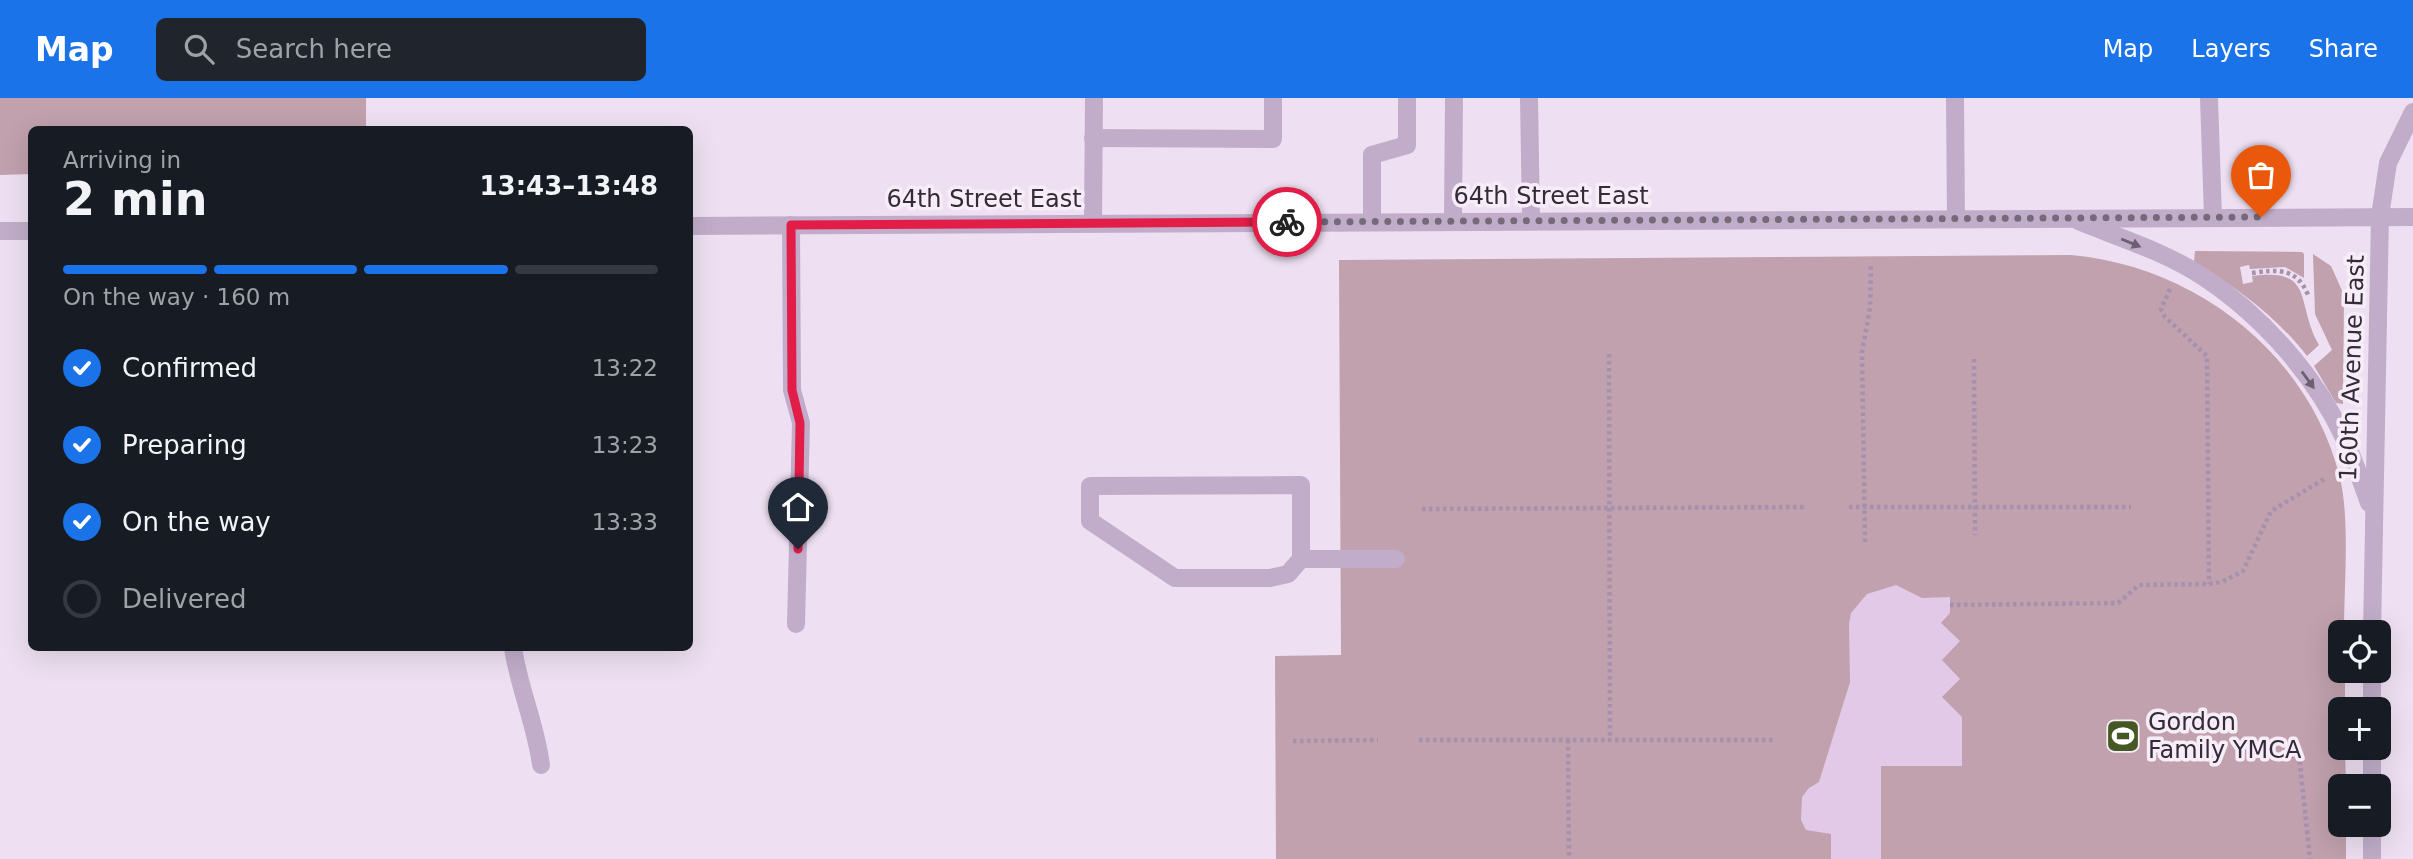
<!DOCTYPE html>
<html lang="en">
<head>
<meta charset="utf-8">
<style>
	:root { --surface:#171b24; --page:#20242c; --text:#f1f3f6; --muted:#9ea1a6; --line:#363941; --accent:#1a73e8 }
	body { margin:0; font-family:"DejaVu Sans",sans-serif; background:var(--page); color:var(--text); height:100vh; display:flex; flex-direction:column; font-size:26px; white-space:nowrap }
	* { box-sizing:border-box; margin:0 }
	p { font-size:23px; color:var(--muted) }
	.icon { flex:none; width:38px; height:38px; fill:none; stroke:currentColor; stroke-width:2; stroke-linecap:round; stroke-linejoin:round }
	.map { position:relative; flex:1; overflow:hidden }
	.side { position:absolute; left:28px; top:28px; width:665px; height:525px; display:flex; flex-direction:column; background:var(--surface); border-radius:10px; box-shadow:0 7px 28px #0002 }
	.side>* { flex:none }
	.fabs { position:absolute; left:2328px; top:522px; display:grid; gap:14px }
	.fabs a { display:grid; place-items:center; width:63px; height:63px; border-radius:10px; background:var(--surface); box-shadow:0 7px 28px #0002; font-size:35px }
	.pin { position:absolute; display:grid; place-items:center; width:60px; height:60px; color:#fff; margin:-72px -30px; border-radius:50% 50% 50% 0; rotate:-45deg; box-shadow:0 0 7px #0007 }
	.pin .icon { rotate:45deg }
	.courier { position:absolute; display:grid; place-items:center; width:70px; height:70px; margin:-35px; border:5px solid #e11d48; border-radius:50%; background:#fff; color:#222; box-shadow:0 2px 9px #0007 }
	.head em { font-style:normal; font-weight:700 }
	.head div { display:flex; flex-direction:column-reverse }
	.head { display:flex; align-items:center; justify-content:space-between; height:119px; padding:0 35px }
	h1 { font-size:46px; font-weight:700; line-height:52px }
	.bar { display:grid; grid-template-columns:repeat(4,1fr); gap:10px 7px; align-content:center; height:84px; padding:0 35px }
	.bar i { height:9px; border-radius:5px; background:var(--line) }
	.bar .selected { background:var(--accent) }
	.bar p { grid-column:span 4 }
	ol { padding:0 35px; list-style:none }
	li { display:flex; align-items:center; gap:21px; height:77px }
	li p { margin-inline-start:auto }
	li .icon { padding:7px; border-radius:50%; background:var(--accent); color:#fff; stroke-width:4 }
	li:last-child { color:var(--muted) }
	li i { width:38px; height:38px; border:4px solid var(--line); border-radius:50% }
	header { display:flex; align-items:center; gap:42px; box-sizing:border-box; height:98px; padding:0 35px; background:var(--accent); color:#fff }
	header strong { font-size:33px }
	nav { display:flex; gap:38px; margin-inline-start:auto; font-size:24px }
	.search { width:490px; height:63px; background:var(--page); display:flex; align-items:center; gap:18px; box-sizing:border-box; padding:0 24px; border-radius:10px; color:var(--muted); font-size:26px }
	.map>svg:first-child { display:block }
	.green { fill:#c0a1ad }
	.plaza { fill:#e3c9e8 }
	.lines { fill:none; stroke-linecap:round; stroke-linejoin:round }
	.path { stroke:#a591ae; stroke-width:4.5; stroke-dasharray:3.5 3.5; stroke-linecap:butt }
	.minor { stroke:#c1adc9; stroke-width:18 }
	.oneway { fill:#6c5f72 }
	.done { stroke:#746a79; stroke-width:7; stroke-dasharray:0 12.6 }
	.route { stroke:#e11d48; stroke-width:9 }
	.labels { text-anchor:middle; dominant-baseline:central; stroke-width:7; stroke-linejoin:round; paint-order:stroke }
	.street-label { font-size:24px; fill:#332b38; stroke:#f7edf9 }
	.poi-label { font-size:24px; fill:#332b38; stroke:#f7edf9; text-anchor:start }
</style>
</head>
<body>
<header>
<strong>Map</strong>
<div class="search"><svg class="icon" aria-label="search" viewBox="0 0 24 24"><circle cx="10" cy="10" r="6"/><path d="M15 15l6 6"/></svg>Search here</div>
<nav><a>Map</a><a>Layers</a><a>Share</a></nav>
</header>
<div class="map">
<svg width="2413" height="761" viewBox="0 0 2413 761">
	<rect width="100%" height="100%" fill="#eee0f2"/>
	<g class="green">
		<polygon points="0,0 366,0 366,31 32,32 31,76 0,77"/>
		<path d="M2195,153L2302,154L2304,156V180L2285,169L2250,171L2249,167L2240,169L2243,186L2253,184L2252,178C2316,169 2295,206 2319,247L2307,258C2276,218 2237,190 2194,164Z"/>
		<polygon points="2313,156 2331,168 2344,197 2343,306 2336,305 2314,268 2332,252 2315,216"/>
		<path d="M2071,157C2195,168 2309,255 2340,380C2350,422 2344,488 2344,534H2340V572H2345V611H2340V649H2345L2346,688H2340V726H2346V761H1276L1275,558L1341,557L1339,162Z"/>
	</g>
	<polygon class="plaza" points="1896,487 1922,500 1950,499 1950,515 1941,525 1960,543 1942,562 1960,581 1942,599 1962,619 1962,668 1881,668 1881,761 1831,761 1831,736 1806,732 1801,722 1802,699 1809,690 1819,684 1850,584 1849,526 1851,515 1867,496"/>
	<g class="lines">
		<g class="path">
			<path d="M2252,175C2278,171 2297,170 2308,197"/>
			<polyline points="2170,191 2161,211 2165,219 2207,258 2209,486"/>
			<polyline points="1609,256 1610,642"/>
			<polyline points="1974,261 1975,437"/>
			<polyline points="1849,409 2131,409"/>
			<polyline points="1422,411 1806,409"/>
			<polyline points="1865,444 1862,254 1870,210 1871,165"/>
			<polyline points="1950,507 2118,505 2139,487 2209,486 2222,484 2243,473 2271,413 2326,380"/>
			<polyline points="1419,642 1773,642"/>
			<polyline points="1568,642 1569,761"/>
			<polyline points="1293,643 1378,642"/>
			<polyline points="2284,658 2299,657 2310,761"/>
		</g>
		<g class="minor">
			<polyline points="1529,0 1531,122"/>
			<polyline points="1955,0 1956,120"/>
			<polyline points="2209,0 2213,119"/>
			<polyline points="1093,40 1273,41 1273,0"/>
			<polyline points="1372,123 1372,57 1407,47 1407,0"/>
			<polyline points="1453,123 1454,0"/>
			<path d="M2078,123C2120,140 2166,154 2205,180C2262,218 2315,277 2344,340C2354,361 2361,383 2369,405"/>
			<polyline points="1093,125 1094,0"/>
			<polyline points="791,127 792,292 801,325 796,526"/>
			<polyline points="690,128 2413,119"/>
			<polyline points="0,133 32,133"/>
			<polyline points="1301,461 1301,387 1090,388 1090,423 1175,480 1270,480 1288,476 1301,461 1396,461"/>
			<polyline points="2372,534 2380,118 2388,65 2413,14"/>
			<path d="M513,550C519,590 536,627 541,667"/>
			<polyline points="2372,572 2372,611"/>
			<polyline points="2372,649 2372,688"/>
			<polyline points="2372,726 2372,761"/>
		</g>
	</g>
	<defs><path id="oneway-solid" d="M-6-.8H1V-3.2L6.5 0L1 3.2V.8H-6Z" transform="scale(1.75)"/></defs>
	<g class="oneway">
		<use href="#oneway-solid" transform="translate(2131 145) rotate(22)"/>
		<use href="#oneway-solid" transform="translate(2308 282) rotate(54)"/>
	</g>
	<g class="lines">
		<polyline class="done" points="1287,124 2261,119"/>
		<polyline class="route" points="798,451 800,325 792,292 791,127 1287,124"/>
	</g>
	<defs>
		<g id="stadium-square" transform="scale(1.75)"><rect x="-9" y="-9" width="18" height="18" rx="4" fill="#455723" stroke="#f7edf9"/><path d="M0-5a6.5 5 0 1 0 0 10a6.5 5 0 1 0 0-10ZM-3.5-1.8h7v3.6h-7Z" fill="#fff"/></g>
	</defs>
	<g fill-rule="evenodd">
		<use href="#stadium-square" x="2123" y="638"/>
	</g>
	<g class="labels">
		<g class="street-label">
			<text x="1551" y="98">64th Street East</text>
			<text x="984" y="101">64th Street East</text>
			<text transform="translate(2352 270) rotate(-88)">160th Avenue East</text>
		</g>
		<g class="poi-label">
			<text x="2148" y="624">Gordon<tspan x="2148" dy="28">Family YMCA</tspan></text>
		</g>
	</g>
</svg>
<div class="fabs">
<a><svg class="icon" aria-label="locate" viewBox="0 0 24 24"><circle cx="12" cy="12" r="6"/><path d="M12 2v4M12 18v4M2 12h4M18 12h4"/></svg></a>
<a>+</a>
<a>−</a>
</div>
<div class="pin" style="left:2261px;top:119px;background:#ea580c"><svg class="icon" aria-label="bag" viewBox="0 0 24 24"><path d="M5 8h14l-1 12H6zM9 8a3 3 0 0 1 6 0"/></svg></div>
<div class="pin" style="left:798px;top:451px;background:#1f2937"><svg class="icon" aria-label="home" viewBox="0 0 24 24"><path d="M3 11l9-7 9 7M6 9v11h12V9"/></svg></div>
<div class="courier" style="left:1287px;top:124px"><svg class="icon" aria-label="bike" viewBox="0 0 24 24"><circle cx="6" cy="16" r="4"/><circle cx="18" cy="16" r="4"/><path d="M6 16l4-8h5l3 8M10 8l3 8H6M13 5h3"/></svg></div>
<section class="side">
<div class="head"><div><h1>2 min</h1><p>Arriving in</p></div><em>13:43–13:48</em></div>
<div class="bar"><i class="selected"></i><i class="selected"></i><i class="selected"></i><i></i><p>On the way · 160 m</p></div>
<ol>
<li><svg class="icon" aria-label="check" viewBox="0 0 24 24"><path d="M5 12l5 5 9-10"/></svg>Confirmed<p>13:22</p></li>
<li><svg class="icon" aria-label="check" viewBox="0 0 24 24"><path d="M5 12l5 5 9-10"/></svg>Preparing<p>13:23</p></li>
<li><svg class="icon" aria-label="check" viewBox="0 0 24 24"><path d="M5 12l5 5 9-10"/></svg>On the way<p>13:33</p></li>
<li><i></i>Delivered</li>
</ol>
</section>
</div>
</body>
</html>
